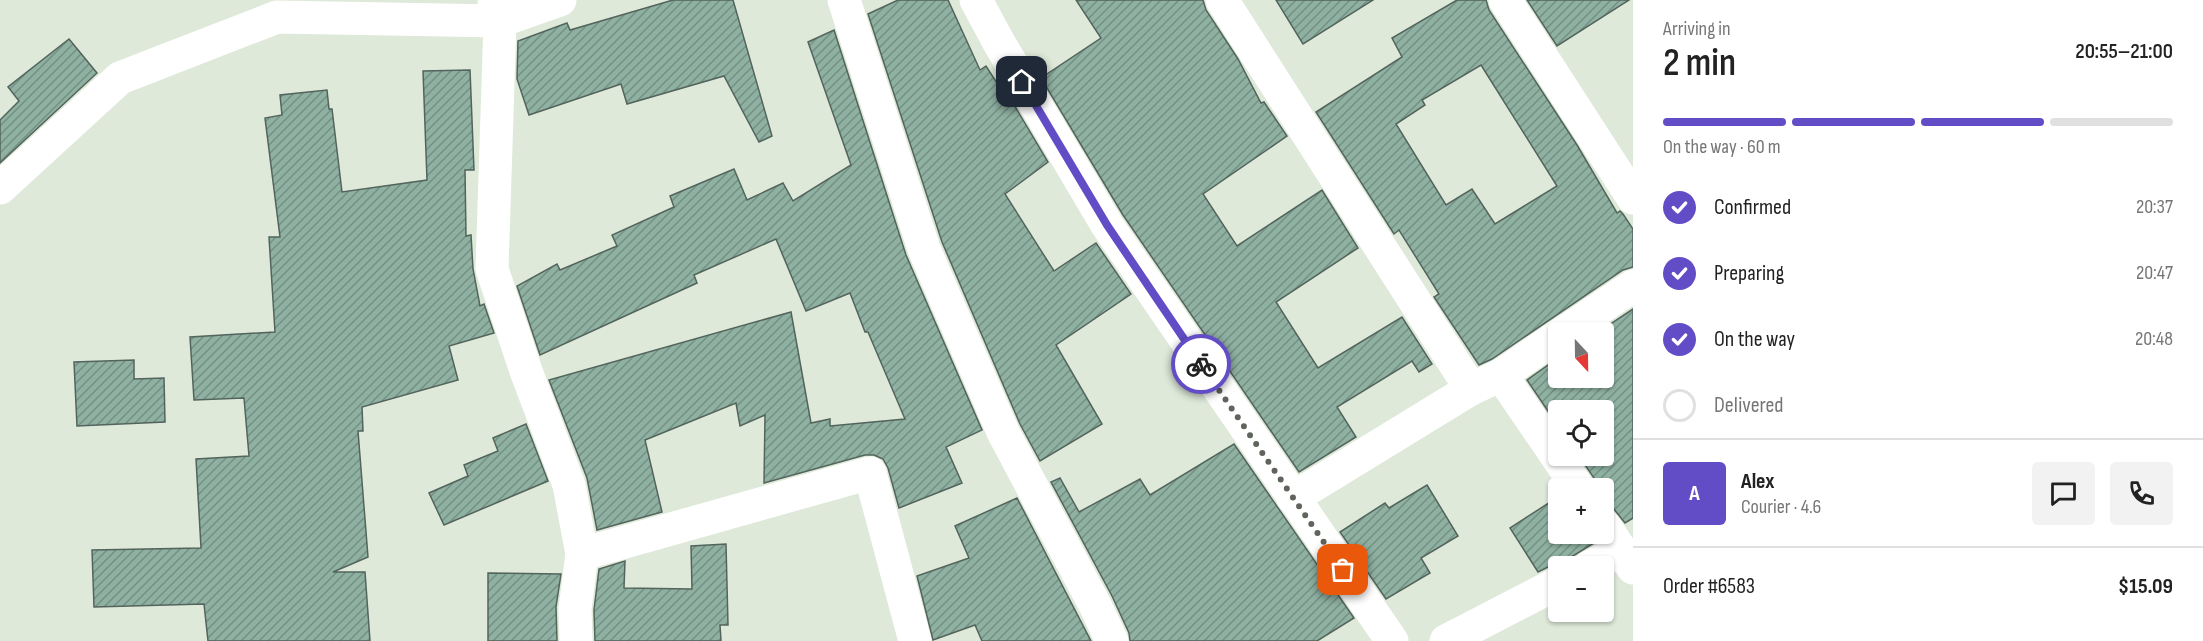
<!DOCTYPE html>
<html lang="en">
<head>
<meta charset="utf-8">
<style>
	:root { --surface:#fff; --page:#f2f2f2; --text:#222; --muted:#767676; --line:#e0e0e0; --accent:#634dc6 }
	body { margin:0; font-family:"Sofia Sans Condensed",sans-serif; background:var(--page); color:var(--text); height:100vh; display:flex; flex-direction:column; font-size:22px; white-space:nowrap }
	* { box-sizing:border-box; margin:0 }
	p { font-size:20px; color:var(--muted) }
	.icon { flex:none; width:33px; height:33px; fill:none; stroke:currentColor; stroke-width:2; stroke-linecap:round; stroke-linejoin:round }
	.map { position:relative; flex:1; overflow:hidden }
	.drawer { display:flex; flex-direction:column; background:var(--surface); width:570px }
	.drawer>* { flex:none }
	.needle { width:39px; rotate:158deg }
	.controls { position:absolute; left:1548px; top:322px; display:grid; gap:12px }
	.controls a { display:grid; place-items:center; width:66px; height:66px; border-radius:6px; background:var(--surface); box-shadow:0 2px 4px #0004; font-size:30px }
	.pin { position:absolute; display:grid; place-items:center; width:51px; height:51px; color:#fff; margin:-26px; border-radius:12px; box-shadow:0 3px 9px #0006 }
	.courier { position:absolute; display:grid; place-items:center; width:60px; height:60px; margin:-30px; border:4px solid #634dc6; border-radius:50%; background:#fff; color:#222; box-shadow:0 2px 8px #0007 }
	.headline em { font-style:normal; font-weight:600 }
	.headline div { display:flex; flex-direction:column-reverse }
	.headline { display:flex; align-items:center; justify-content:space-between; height:102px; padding:0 30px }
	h1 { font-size:39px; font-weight:600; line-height:45px }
	.bar { display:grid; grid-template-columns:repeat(4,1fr); gap:9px 6px; align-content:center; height:72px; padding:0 30px }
	.bar i { height:8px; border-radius:4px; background:var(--line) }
	.bar .current { background:var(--accent) }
	.bar p { grid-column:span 4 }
	.line { display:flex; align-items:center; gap:15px; padding:0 30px; border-top:2px solid var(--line) }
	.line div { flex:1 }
	.round { display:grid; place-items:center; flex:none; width:63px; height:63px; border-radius:6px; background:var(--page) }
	ol { padding:0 30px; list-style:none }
	li { display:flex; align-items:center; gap:18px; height:66px }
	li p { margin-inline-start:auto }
	li .icon { padding:6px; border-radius:50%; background:var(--accent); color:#fff; stroke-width:4 }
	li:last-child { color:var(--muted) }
	li i { width:33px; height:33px; border:3px solid var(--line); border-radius:50% }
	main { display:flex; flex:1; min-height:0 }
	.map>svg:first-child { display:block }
	.building { fill:url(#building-hatch); stroke:#53645c; stroke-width:1.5; fill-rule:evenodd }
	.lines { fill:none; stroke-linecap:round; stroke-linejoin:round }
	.street { stroke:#fff; stroke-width:33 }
	.done { stroke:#5f655c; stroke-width:6; stroke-dasharray:0 10.8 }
	.route { stroke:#634dc6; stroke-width:8 }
</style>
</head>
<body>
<main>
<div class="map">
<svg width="1633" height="641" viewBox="0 0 1633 641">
	<defs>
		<pattern id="building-hatch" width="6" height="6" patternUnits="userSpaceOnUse" patternTransform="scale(1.5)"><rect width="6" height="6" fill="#8fb1a2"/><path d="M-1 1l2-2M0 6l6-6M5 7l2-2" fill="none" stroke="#748f83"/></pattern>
	</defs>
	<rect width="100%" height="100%" fill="#dee9d9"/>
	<g class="building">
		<polygon points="673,0 733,0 772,136 759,142 724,76 627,104 621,84 529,115 517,79 518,41 567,23 570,30"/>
		<polygon points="898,0 948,0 980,70 986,66 1008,100 1010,98 1048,162 1005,194 1054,271 1096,243 1131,294 1056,345 1102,424 1040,461 1020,424 942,242 868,14"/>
		<polygon points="1076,0 1203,0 1206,10 1238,59 1261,103 1264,102 1287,136 1203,194 1237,246 1322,190 1358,248 1276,302 1318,368 1402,317 1432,364 1419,372 1412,361 1337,407 1356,437 1299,472 1123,215 1041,78 1101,38"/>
		<polygon points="1276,0 1373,0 1303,44"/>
		<path d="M1457,0H1486L1489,10L1577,145L1617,213L1620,211L1623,214L1633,229V267L1623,270L1492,359L1479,365L1434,297L1439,294L1399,230L1394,234L1316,112L1402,57L1392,38ZM1481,65L1557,186L1495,224L1472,189L1446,205L1396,124L1425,105L1422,100Z"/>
		<polygon points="1527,0 1629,0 1557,46"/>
		<polygon points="834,30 906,255 982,430 946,447 962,483 899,508 888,468 883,459 874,455 865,455 764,483 765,415 740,426 736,403 645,440 662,512 597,530 587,478 549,380 791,312 811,423 830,419 830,426 905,419 868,332 865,332 850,293 806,311 776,239 694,275 697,283 540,355 517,286 557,264 560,270 617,246 612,235 674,207 670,196 734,169 747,200 783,183 793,201 851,165 808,42"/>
		<polygon points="69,39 97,73 0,163 0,120 19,101 8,87"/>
		<polygon points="470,70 474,170 465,170 466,236 471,235 473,269 480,306 484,304 494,333 449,346 458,380 362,407 363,431 358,431 368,557 333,572 365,572 370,641 208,641 204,604 94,607 92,550 201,548 196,459 249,456 244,398 194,400 190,337 275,332 269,237 280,237 265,118 282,115 280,95 327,90 329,109 332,109 342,192 427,180 423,71"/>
		<polygon points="1633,309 1633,518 1625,523 1613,508 1604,506 1604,489 1598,489 1594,478 1579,456 1604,456 1604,411 1558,411 1558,426 1527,380 1558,358 1558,378 1604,378 1604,333 1597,333"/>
		<polygon points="134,360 134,379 164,378 165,422 77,426 74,362"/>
		<polygon points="526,424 548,481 444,525 429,493 468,476 464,465 498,451 493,438"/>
		<polygon points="1234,444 1354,618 1317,641 1130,641 1129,633 1112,596 1051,482 1060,478 1079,512 1140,479 1150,495"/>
		<polygon points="1427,485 1458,536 1421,558 1430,573 1386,599 1340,532 1385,503 1389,508"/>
		<polygon points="1558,497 1558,534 1588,534 1594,543 1560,564 1550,566 1538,572 1510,528"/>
		<polygon points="1017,498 1091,641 982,641 975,625 933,640 917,576 969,558 955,526"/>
		<polygon points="726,544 728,625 720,625 721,641 595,641 594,610 599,569 625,561 624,588 692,589 691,546"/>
		<polygon points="488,573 561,574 556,607 557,641 488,641"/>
	</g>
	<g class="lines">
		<g class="street">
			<polyline points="494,0 500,21 492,269 526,371 569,485 582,554 575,609 576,641"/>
			<polyline points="844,0 924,249 1003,432 1095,605 1112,641"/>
			<polyline points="976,0 998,41 1107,225 1392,641"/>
			<polyline points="1222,0 1471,389"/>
			<polyline points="1505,0 1633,198"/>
			<polyline points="0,188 120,78 277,17 500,21 560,0"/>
			<polyline points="1563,333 1633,286"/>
			<polyline points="1501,375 1579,489"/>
			<polyline points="1293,498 1471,389 1501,375 1558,336"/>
			<polyline points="1604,525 1633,568"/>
			<polyline points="582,554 870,473 915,641"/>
			<polyline points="1589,567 1621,550"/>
			<polyline points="1446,641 1558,583"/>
		</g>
	</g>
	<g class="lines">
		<polyline class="done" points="1201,364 1343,570"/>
		<polyline class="route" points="1022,82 1107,225 1201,364"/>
	</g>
</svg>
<div class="controls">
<a><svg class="needle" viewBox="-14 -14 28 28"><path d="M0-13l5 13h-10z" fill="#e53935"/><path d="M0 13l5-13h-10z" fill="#767676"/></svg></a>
<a><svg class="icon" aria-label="locate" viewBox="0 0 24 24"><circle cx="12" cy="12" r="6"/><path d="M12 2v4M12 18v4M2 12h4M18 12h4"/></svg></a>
<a>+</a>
<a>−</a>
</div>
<div class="pin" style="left:1343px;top:570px;background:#ea580c"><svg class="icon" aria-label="bag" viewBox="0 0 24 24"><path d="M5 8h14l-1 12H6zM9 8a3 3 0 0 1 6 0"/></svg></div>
<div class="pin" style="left:1022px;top:82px;background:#1f2937"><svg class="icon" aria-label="home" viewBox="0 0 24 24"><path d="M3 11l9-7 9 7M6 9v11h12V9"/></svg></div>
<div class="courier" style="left:1201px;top:364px"><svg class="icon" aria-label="bike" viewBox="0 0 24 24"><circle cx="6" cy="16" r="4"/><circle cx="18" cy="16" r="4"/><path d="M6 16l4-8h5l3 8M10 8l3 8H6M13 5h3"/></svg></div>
</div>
<section class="drawer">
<div class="headline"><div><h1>2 min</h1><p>Arriving in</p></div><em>20:55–21:00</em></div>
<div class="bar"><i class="current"></i><i class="current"></i><i class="current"></i><i></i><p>On the way · 60 m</p></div>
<ol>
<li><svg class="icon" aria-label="check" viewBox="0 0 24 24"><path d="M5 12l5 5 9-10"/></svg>Confirmed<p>20:37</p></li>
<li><svg class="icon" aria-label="check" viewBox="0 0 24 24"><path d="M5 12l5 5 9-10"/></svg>Preparing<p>20:47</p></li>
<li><svg class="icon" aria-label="check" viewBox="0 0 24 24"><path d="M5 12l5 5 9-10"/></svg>On the way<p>20:48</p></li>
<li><i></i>Delivered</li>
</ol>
<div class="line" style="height:108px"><b class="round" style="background:var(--accent);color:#fff">A</b><div><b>Alex</b><p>Courier · 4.6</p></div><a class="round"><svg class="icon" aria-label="chat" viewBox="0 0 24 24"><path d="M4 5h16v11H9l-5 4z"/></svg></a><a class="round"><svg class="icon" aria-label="phone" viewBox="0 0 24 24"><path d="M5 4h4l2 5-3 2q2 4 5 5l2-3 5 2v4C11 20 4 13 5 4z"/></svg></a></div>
<div class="line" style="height:78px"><div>Order #6583</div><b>$15.09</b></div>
</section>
</main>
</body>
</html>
